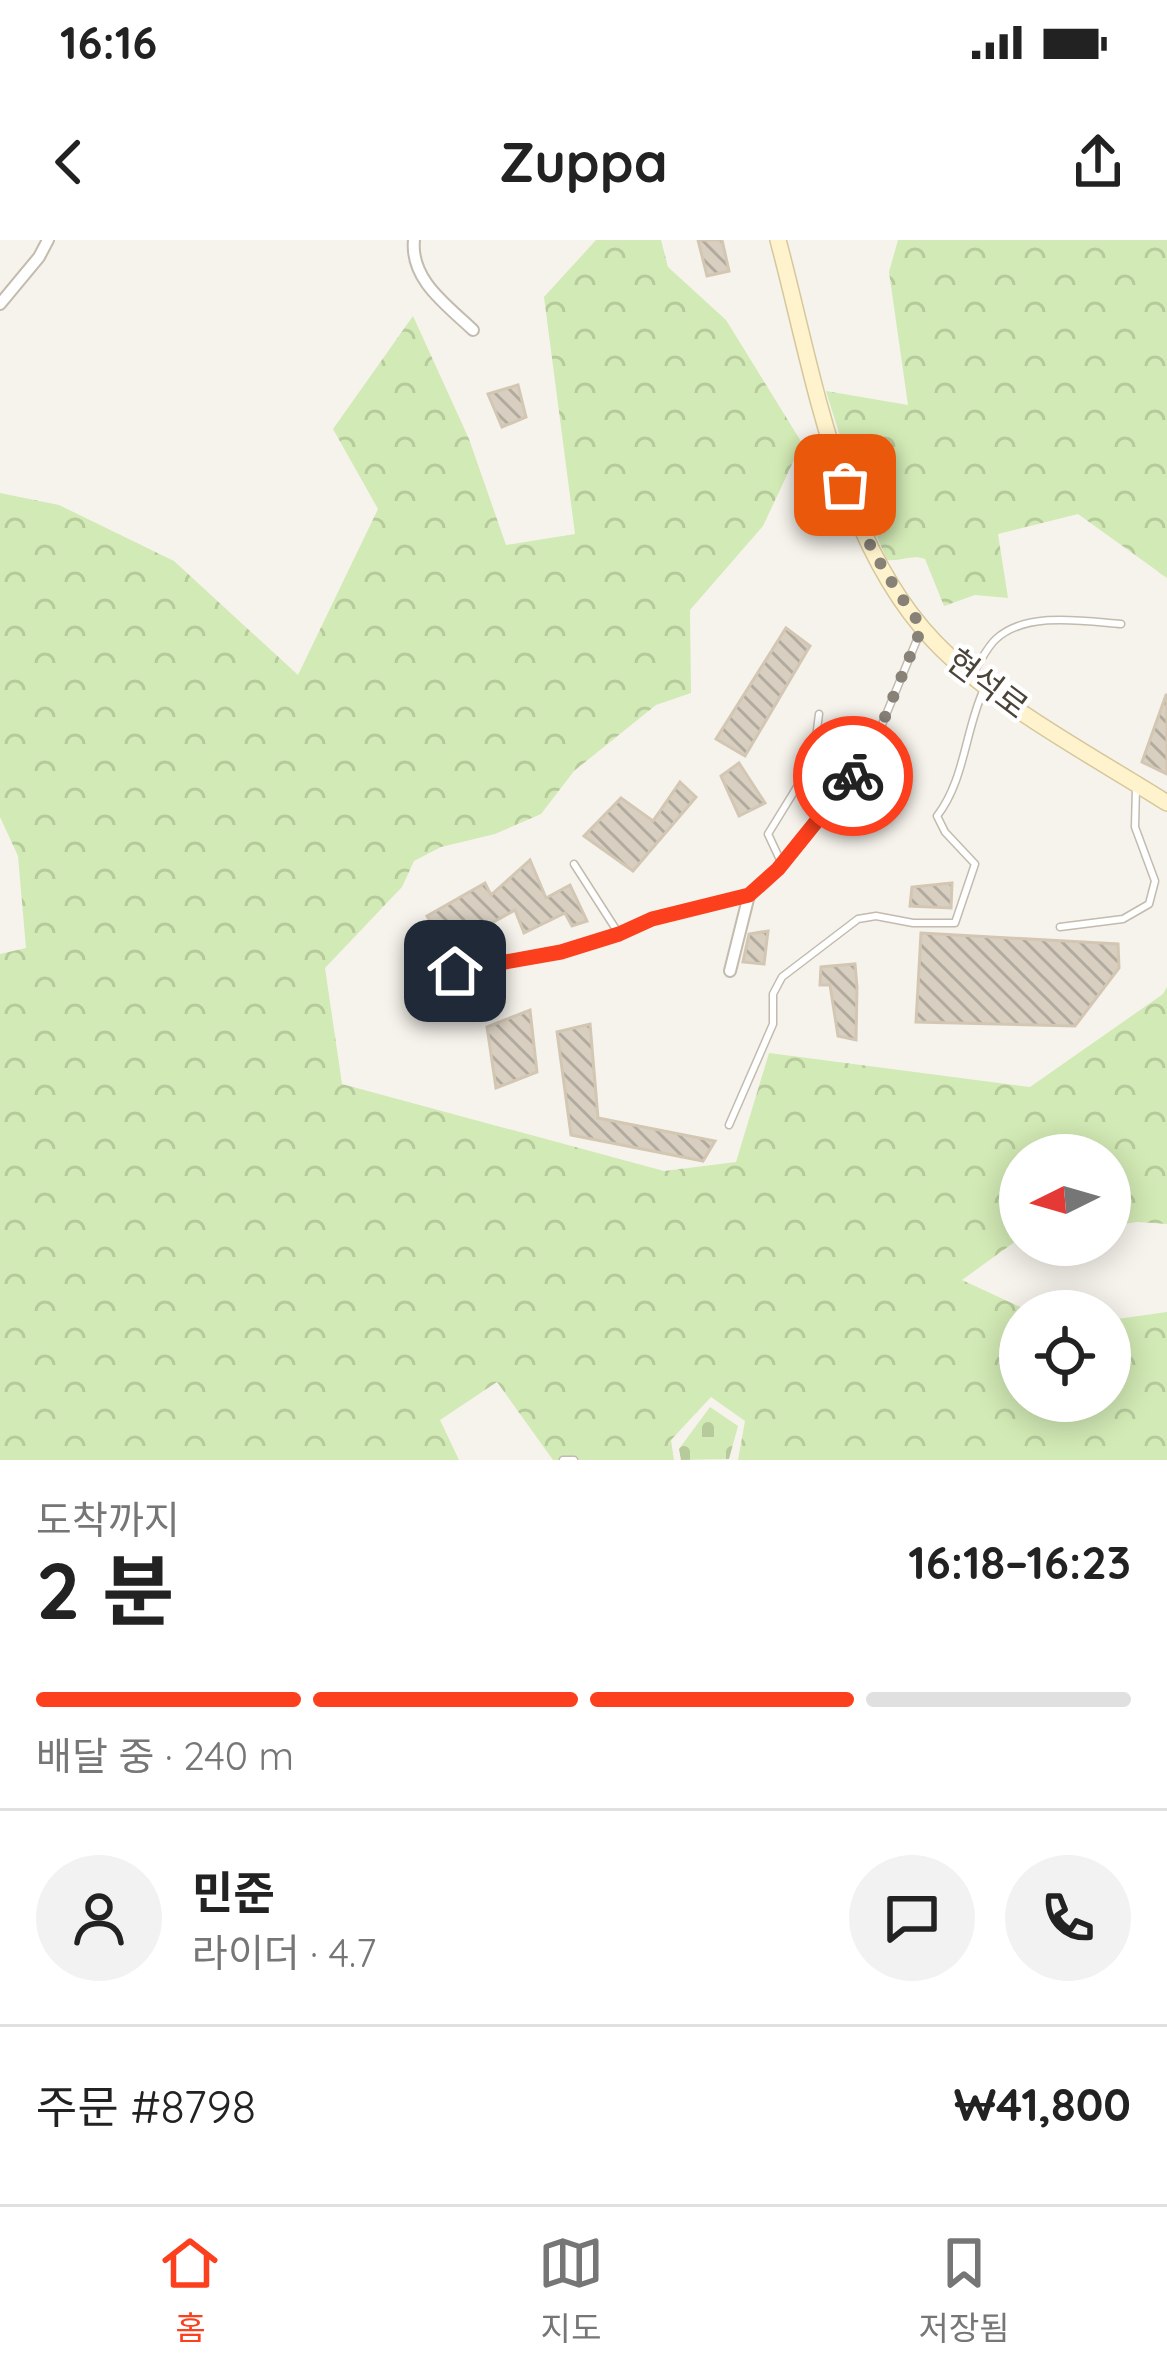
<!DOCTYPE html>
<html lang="ko">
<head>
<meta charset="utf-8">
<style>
	:root { --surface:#fff; --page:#f2f2f2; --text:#222; --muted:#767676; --line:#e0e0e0; --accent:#fc3f1d }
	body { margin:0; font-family:Quicksand,"Noto Sans KR",sans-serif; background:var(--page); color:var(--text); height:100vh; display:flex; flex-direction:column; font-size:45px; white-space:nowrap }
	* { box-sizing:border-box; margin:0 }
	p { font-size:39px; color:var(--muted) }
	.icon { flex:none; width:66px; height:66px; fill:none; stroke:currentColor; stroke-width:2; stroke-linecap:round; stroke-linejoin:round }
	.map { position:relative; height:1220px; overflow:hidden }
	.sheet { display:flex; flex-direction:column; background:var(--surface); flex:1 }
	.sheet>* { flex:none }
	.needle { width:78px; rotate:265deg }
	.buttons { position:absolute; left:999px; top:894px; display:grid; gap:24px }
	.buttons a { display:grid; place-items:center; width:132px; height:132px; border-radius:50%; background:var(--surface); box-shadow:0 6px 30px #0003; font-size:60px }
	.pin { position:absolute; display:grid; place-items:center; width:102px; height:102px; color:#fff; margin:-51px; border-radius:24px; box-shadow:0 6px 18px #0006 }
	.courier { position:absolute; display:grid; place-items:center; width:120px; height:120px; margin:-60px; border:9px solid #fc3f1d; border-radius:50%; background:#fff; color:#222; box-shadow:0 3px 15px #0007 }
	.head em { font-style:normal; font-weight:700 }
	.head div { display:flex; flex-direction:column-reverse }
	.head { display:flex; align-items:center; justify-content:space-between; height:204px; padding:0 36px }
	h1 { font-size:78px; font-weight:700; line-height:90px }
	.bar { display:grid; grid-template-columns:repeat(4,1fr); gap:18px 12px; align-content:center; height:144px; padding:0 36px }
	.bar i { height:15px; border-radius:9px; background:var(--line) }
	.bar .on { background:var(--accent) }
	.bar p { grid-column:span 4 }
	.line { display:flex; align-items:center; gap:30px; padding:0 36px; border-top:3px solid var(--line) }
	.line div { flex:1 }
	.round { display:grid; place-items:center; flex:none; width:126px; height:126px; border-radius:63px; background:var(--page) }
	.status { display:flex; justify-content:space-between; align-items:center; height:84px; padding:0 60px; background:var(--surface); direction:ltr }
	.status svg { height:33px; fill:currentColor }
	header { display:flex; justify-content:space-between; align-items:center; height:156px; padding:0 36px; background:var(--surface); font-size:54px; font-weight:700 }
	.menu { display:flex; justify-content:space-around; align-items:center; height:168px; border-top:3px solid var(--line); background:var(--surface); font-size:33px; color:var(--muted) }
	.menu a { display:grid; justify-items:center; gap:6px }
	.menu .on { color:var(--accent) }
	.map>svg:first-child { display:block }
	.forest { fill:url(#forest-crowns) }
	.cemetery { fill:url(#cemetery-stones) }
	.building { fill:url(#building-back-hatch); stroke:#d3c7b4; stroke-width:3 }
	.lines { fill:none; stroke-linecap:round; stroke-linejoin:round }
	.lane-casing { stroke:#c2bbae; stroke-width:9 }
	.street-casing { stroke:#c2bbae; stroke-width:14 }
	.secondary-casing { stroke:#d6c79b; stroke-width:18 }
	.lane { stroke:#fff; stroke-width:6 }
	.street { stroke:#fff; stroke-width:10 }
	.secondary { stroke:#fff3cd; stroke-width:15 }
	.done { stroke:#878178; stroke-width:12; stroke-dasharray:0 21.6 }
	.route { stroke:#fc3f1d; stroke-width:15 }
	.labels { text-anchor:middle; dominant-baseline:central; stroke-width:9; stroke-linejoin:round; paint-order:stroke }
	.street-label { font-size:33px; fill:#4b4439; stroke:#fff }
</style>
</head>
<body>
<div class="status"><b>16:16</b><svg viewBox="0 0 49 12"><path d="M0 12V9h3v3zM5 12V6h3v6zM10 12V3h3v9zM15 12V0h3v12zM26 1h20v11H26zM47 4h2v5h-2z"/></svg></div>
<header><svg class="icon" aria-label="back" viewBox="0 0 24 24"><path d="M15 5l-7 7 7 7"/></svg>Zuppa<svg class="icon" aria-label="share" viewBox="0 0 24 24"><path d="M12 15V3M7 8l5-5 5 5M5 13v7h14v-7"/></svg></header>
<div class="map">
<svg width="1167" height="1220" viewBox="0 0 1167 1220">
	<defs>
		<pattern id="forest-crowns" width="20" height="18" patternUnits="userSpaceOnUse" patternTransform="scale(3)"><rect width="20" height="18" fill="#d2eab5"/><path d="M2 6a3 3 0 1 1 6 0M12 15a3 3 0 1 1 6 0" fill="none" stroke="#b6ca9c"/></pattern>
		<pattern id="cemetery-stones" width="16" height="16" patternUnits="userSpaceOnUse" patternTransform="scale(3)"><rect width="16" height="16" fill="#d2eab5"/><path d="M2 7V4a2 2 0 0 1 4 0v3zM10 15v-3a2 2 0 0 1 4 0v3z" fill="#b6ca9c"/></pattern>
		<pattern id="building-back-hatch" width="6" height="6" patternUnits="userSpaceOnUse" patternTransform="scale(3)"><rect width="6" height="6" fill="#d8cfc1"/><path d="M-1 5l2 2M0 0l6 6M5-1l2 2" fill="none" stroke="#b1aa9e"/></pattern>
	</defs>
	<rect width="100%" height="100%" fill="#f6f3ec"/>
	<g class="forest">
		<polygon points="596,0 661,0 668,27 726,80 802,203 763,286 690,370 691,453 656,465 574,531 541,574 495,594 441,607 414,621 402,647 325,728 342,844 664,931 736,922 769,813 1030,847 1163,754 1167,747 1167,984 1137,982 1110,986 1110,915 1020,915 1020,998 962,1040 1029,1071 1020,1071 1020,1161 1110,1161 1110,1080 1167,1072 1167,1220 738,1220 745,1181 711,1157 671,1200 674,1220 553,1220 497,1142 440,1180 459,1220 0,1220 0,714 26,708 18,616 0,577 0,253 59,265 174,321 298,435 378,269 333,189 413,76 469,199 506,305 575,294 544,57"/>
		<path d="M898,0H1167V338L1078,274L998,294L1008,358L975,355L944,366L925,319C911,314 901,322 887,320L854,242L826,151L908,165L889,32Z"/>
	</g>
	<polygon class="cemetery" points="710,1167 738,1186 729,1219 681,1220 679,1209"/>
	<g class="building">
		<polygon points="698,0 722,0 729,31 707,36"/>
		<polygon points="518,145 526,177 502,187 488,154"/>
		<polygon points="786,388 810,406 745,516 716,499"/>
		<polygon points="1166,455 1167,455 1167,534 1142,522"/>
		<polygon points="739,523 765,563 739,576 721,536"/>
		<polygon points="680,542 696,557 633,631 584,596 621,558 653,581"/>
		<polygon points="530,620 546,658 570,645 587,681 572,686 565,673 524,693 515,670 447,708 427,676 485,643 491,655"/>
		<polygon points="952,643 951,668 910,666 912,647"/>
		<polygon points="768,691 764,724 743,722 749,694"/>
		<polygon points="921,693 1118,704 1119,728 1075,786 916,782"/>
		<polygon points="855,724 857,747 856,800 838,796 830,745 820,745 821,727"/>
		<polygon points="530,770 537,832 496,848 487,787"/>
		<polygon points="590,784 598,878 715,901 703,921 571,895 557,792"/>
	</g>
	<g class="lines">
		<g class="lane-casing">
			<g id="lane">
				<path d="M974,431C981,421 987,407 996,399C1026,371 1084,381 1121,384"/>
				<polyline points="574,624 619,694"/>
				<polyline points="782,624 768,594 813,521 819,474"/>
				<polyline points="1060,687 1123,679 1149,664 1155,641 1135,587 1136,547"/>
				<polyline points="455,731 561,712 619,694 652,679 749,655 778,629 871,511 921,390"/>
				<path d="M729,885L773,784V754L782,737L858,679L876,676L913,683H955L975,624L945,592L937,576C965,540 965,490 984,449"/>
				<polyline points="563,1220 574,1220"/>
			</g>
		</g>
		<g class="street-casing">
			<g id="street">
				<path d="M414,0C410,40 447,65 473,90"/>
				<polyline points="0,64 39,17 48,0"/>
				<polyline points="730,731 749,655"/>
			</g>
		</g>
		<g class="secondary-casing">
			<path id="secondary" d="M778,0C813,130 838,300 933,400C992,463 1093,516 1167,563"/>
		</g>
		<use href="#lane" class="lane"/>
		<use href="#street" class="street"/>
		<use href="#secondary" class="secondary"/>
	</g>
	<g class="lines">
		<path class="done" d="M845,245C862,298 890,342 922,387L871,511L853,536"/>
		<polyline class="route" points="455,731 561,712 619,694 652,679 749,655 778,629 853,536"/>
	</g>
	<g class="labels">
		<g class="street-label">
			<text transform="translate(988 443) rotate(37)">현석로</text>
		</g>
	</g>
</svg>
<div class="buttons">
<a><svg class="needle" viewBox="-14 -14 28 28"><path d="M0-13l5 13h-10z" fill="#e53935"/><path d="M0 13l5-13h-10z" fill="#767676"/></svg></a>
<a><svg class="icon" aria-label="locate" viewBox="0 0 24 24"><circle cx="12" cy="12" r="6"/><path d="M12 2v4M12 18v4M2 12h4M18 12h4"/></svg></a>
</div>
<div class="pin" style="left:845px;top:245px;background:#ea580c"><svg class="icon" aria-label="bag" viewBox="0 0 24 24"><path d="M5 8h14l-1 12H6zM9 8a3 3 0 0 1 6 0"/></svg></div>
<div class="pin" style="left:455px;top:731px;background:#1f2937"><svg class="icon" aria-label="home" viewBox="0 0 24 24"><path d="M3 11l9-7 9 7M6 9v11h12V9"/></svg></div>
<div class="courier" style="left:853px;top:536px"><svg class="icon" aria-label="bike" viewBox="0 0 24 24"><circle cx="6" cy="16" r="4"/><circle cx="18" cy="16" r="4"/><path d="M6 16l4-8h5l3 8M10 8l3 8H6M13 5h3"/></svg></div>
</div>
<section class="sheet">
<div class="head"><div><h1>2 분</h1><p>도착까지</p></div><em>16:18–16:23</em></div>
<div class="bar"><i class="on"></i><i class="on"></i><i class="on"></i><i></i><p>배달 중 · 240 m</p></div>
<div class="line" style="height:216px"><a class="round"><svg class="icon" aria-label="person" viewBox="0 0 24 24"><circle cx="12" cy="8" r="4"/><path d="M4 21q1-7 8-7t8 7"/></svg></a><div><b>민준</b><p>라이더 · 4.7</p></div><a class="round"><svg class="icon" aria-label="chat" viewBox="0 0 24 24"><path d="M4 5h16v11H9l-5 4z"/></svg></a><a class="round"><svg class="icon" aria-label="phone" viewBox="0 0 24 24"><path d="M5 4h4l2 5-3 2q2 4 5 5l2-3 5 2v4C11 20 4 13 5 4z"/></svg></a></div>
<div class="line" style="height:156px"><div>주문 #8798</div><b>₩41,800</b></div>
</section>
<nav class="menu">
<a class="on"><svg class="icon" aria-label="home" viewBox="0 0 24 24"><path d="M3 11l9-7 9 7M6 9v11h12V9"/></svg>홈</a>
<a><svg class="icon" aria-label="map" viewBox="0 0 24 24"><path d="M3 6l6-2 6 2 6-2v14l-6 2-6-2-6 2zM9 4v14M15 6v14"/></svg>지도</a>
<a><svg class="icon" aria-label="saved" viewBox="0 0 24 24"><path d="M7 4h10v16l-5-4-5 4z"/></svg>저장됨</a>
</nav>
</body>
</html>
